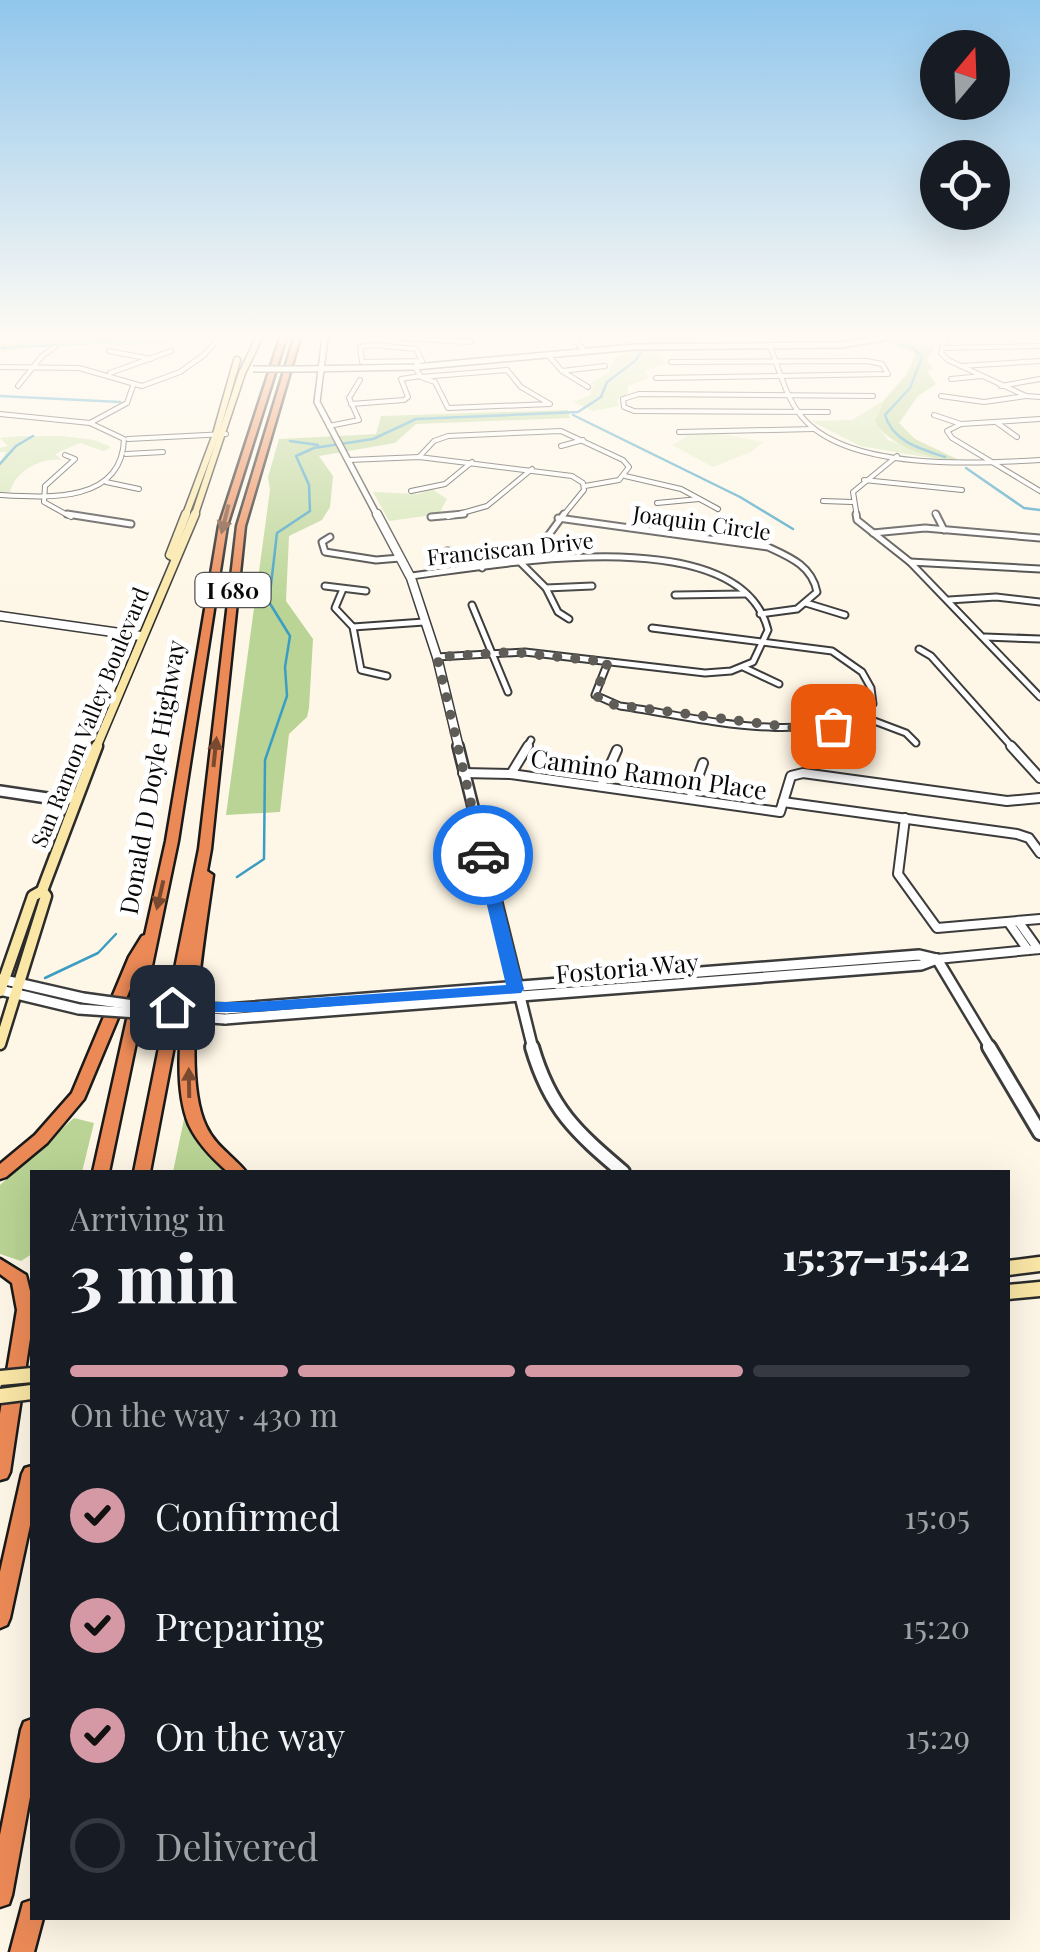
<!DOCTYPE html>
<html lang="en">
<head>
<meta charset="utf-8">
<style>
	:root { --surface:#171b24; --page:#20242c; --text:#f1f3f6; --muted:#9ea1a6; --line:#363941; --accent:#d499a4 }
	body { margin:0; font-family:"Playfair Display",serif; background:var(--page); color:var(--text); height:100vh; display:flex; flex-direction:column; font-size:38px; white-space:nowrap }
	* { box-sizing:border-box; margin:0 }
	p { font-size:32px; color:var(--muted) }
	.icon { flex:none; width:55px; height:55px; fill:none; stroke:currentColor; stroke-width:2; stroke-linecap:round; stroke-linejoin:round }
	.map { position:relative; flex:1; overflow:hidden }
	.sheet { position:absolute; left:30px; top:1170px; width:980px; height:750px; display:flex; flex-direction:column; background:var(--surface); border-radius:0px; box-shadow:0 10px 40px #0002 }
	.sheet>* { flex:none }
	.needle { width:65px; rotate:19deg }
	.buttons { position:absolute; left:920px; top:30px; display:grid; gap:20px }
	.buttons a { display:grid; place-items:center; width:90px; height:90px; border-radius:50%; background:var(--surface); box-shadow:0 10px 40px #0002; font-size:50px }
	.pin { position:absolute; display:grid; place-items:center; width:85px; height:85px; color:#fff; margin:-42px; border-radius:20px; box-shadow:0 5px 15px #0006 }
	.courier { position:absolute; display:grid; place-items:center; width:100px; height:100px; margin:-50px; border:8px solid #1a73e8; border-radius:50%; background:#fff; color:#222; box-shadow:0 2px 12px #0007 }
	.summary em { font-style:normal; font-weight:800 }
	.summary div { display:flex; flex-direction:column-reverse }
	.summary { display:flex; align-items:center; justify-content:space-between; height:170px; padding:0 40px }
	h1 { font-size:65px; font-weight:800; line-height:75px }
	.bar { display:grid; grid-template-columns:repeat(4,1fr); gap:15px 10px; align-content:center; height:120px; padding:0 40px }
	.bar i { height:12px; border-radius:8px; background:var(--line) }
	.bar .selected { background:var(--accent) }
	.bar p { grid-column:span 4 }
	ol { padding:0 40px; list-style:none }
	li { display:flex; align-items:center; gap:30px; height:110px }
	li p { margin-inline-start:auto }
	li .icon { padding:10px; border-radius:50%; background:var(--accent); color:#111; stroke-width:4 }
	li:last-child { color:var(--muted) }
	li i { width:55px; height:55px; border:5px solid var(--line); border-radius:50% }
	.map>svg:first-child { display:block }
	.green { fill:#d3e5b4 }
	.forest { fill:#b9d494 }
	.pitch { fill:#e3edc5 }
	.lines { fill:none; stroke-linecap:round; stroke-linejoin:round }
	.stream { stroke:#3b9dc4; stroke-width:2.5 }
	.minor-far2-casing { stroke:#3c3c3c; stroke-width:6 }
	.minor-far1-casing { stroke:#3c3c3c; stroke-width:9 }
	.minor-casing { stroke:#3c3c3c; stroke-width:12 }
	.tertiary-far3-casing { stroke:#3c3c3c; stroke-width:8 }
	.tertiary-far2-casing { stroke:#3c3c3c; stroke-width:11 }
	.tertiary-far1-casing { stroke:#3c3c3c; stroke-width:14 }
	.tertiary-casing { stroke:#3c3c3c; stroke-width:18 }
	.secondary-far3-casing { stroke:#2b2b2b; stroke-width:9 }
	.secondary-far2-casing { stroke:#2b2b2b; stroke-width:11 }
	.secondary-far1-casing { stroke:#2b2b2b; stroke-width:15 }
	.secondary-casing { stroke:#2b2b2b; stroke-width:19 }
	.motorway-casing { stroke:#1a1a1a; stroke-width:5 }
	.minor-far2 { stroke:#fff; stroke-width:4 }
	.minor-far1 { stroke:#fff; stroke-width:5 }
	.minor { stroke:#fff; stroke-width:8 }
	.tertiary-far3 { stroke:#fff; stroke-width:5 }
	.tertiary-far2 { stroke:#fff; stroke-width:8 }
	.tertiary-far1 { stroke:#fff; stroke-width:9 }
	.tertiary { stroke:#fff; stroke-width:12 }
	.secondary-far3 { stroke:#fae7a6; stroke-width:6 }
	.secondary-far2 { stroke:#fae7a6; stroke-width:8 }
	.secondary-far1 { stroke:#fae7a6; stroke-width:10 }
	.secondary { stroke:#fae7a6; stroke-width:14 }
	.motorway { fill:#ec8a57; fill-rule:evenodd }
	.tertiary-bridge-far1-casing { stroke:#3c3c3c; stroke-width:8; stroke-linecap:butt }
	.tertiary-bridge-casing { stroke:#3c3c3c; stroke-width:14; stroke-linecap:butt }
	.secondary-bridge-casing { stroke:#2b2b2b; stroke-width:19; stroke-linecap:butt }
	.tertiary-bridge-far1 { stroke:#fff; stroke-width:5 }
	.tertiary-bridge { stroke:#fff; stroke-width:9 }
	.secondary-bridge { stroke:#fae7a6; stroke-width:14 }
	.oneway { fill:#7a4a30 }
	.route { fill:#1a73e8 }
	.done { stroke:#5f5c57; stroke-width:10; stroke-dasharray:0 18 }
	.labels { text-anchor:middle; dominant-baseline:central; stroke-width:10; stroke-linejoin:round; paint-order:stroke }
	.far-street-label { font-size:22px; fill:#090909; stroke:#fff }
	.shield { fill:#fff; stroke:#535353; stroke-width:2.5 }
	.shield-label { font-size:22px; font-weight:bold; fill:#090909 }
	.street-label { font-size:25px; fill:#090909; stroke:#fff }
</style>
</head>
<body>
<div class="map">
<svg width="1040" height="1952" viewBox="0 0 1040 1952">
	<rect width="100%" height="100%" fill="#fef7e7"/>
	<g class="green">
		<polygon points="690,338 690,348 659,348 658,356 666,363 645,370 649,378 628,386 627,394 617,400 619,406 593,411 573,402 591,395 590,389 595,386 590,384 609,372 615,357 624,354 619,349 627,339"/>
		<polygon points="884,400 875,421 888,440 948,461 860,446 811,421 852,420"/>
		<path d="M22,436H63L94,440L111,447L104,451L80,443L55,454L62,460C42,457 15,471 10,492H0V462L6,452H0V448L8,446L0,438Z"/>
		<polygon points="432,489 447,499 439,514 389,521 373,492 418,494"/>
	</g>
	<g class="forest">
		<path d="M0,338H27L25,341L57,338L193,339L192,342C129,351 65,336 2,353L0,343L17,341Z"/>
		<path d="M889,338L935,346L927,361L933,369L927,371L936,384L918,396L899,423L915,439L961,461C933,460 889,447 875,421L884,400L907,374L915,354L882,340Z"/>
		<polygon points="568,410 570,418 416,424 395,443 319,456 333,476 330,507 322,520 289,536 286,601 313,639 309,708 307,717 289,734 280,812 226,815 270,490 268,477 279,439 376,434 381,416"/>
		<polygon points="74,1118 94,1123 82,1172 32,1172 32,1254 21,1261 0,1254 0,1185"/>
		<polygon points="189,1118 215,1162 226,1172 173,1172 184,1119"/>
	</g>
	<polygon class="pitch" points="691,434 723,434 763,442 751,452 713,467 672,445"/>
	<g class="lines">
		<g class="stream">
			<path d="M883,339L913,348L922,357L910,388L885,415C893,442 921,449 945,457"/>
			<polyline points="648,345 658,338"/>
			<polyline points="0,348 191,338"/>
			<polyline points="0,396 120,402"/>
			<polyline points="573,415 740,497 793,529"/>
			<polyline points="290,441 318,445"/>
			<polyline points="0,464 16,446 33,436"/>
			<polyline points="966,468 1024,508 1040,510"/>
			<polyline points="237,877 264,859 265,760 287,696 285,667 290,636 269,602 277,533 310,511 309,485 296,456 314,448 373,439 416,419 578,412 601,397 607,382 635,361 642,350"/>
			<polyline points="45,978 98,953 116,934"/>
		</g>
		<g class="minor-far2-casing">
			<g id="minor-far2">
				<polyline points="401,338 471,342"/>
				<polyline points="573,338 585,351"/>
				<polyline points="945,338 941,353 948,360 1026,396 1040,397"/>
				<polygon points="374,345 416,349 422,361 362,362 360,347"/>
				<path d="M770,346C779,369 786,398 802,417C847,471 976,464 1040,460"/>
				<polyline points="942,348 1040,346"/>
				<polyline points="109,351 151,359"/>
				<polyline points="548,355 562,371 588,387"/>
				<polyline points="418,362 415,367 421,377"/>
				<polyline points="961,366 1040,361"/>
				<polyline points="0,367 79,368 142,386 180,372 204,355 219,338"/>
				<polygon points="507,370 521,387 550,404 448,408 435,382 421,377"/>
				<polyline points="562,371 605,366"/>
				<polyline points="110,373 171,351"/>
				<polyline points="656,378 888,374 882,364 867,361 671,362"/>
				<polyline points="951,379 982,376"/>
				<polyline points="18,386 42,356 55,347"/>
				<polyline points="1001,386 1040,379"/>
				<polyline points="941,396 984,402 1026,396"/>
				<polyline points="351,404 404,400 408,397 401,379 420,376"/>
				<polyline points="828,412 634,411 624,407 623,399 639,394 873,396"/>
				<path d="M0,414L90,423L124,439C122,503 49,498 0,495"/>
				<polyline points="934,415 961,424"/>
				<polyline points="1040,419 961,424 947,431 952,438 1040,491"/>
				<polyline points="996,422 1017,437"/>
				<polyline points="90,423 127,403 133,386"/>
				<polyline points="329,426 359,420 349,398 360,380"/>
				<polyline points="679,432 814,429"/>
				<polyline points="128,439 226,434"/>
				<polyline points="561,446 583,440"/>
				<polyline points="126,454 163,452"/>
				<polyline points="65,455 75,459 45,486 44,502 71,517"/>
				<polyline points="419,457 434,441 448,436 561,431 623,460 629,467 619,480 585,486"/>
				<polyline points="349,460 419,457 572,476 583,483 584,490 562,517"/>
				<polyline points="625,476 681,489 718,509"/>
				<polyline points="864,480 962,490"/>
				<polyline points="106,482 139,489"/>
				<polyline points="411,491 445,484 472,462"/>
				<polyline points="823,501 852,502"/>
				<polyline points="657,503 699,499"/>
				<polyline points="935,513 937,517"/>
				<polyline points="448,517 487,506 532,469"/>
				<polyline points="857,517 853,492 897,456"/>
			</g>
		</g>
		<g class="minor-far1-casing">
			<g id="minor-far1">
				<polyline points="67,514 131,524"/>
				<polyline points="856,514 857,520 910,562 1040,697"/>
				<polyline points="936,514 944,530"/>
				<polyline points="431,517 464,514"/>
				<path d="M558,518L768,547C790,557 812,566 817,592L797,609L760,614"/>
				<polyline points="873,533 925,528 1040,538"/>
				<polyline points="330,537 322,542 325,552 376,560 400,558"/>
				<polyline points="447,551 465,553 482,568"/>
				<polyline points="557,556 545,540 564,514"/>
				<polyline points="520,562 546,588 558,612 569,619"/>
				<polyline points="910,562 1040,569"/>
				<path d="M410,576C493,566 740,517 768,630L753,662L731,671L705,673L525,652L437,657"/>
				<polyline points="325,586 366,591"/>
				<polyline points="546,588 592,586"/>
				<polyline points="343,589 335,608 353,627 361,670 387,676"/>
				<polyline points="675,595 745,594"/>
				<polyline points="949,600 996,597 1040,602"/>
				<polyline points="806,603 845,615"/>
				<polyline points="472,605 508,692"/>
				<polyline points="353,627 424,622"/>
				<polyline points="985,637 1040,639"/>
				<polyline points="919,649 931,656 1013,748"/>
				<path d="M608,662L595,695L620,706C691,716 812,750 873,704L871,688L862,672L832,651L652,628"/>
				<polyline points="743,667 779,684"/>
				<polyline points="861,716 906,733 916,743"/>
				<polyline points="526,748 531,740"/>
			</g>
		</g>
		<g class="minor-casing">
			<g id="minor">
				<polyline points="1011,746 1040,778"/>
				<polyline points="463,773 511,774 780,812 791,776 803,773 1007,801 1040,798"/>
				<polyline points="511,774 528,746"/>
				<polyline points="601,786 617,750"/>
				<polyline points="690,799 703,763"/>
				<polyline points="783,802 1017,834 1029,838 1040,853"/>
				<polyline points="905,818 898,874 937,928 1040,919"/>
				<polyline points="1018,921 1038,949"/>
				<polyline points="1009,923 1028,950"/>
				<polyline points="937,959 1040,949"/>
			</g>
		</g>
		<g class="tertiary-far3-casing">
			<g id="tertiary-far3">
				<polyline points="325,338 317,402 378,517"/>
				<polyline points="301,369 415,367 634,347 841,345 883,338"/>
			</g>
		</g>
		<g class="tertiary-far2-casing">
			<g id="tertiary-far2">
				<polyline points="377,514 411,578 437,657 459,748"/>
				<polyline points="0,616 141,636"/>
			</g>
		</g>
		<g class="tertiary-far1-casing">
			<g id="tertiary-far1">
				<polyline points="458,746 533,1049"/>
				<polyline points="0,791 54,799 75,797"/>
				<polyline points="937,959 991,1049"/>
				<polyline points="0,979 83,998"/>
				<polyline points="0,990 79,1009"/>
				<polyline points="226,1009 919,955 936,959"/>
				<polyline points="225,1019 921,965 937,959"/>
			</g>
		</g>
		<g class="tertiary-casing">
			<g id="tertiary">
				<path d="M532,1047C550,1109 576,1132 623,1172"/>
				<polyline points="989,1047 1040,1133"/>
			</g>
		</g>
		<g class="secondary-far3-casing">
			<g id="secondary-far3">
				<polyline points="185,517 216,434 237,360"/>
				<polyline points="194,517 242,373 259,338"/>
			</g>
		</g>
		<g class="secondary-far2-casing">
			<g id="secondary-far2">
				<polyline points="174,557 170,555 186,514"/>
				<polyline points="96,748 195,514"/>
			</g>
		</g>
		<g class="secondary-far1-casing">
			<g id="secondary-far1">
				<polyline points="0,991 33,896 42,891 97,746"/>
				<polyline points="0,1044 46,896 42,891"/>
			</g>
		</g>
		<g class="secondary-casing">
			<g id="secondary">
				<polyline points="1008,1268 1040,1264"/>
				<polyline points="1008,1292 1040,1289"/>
			</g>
		</g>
		<g class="motorway-casing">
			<g id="motorway">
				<polygon points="280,338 286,338 227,526 178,841 109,1172 93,1172 138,970 84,1099 47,1143 6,1177 0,1179 0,1164 35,1135 72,1093 129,957 142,936 145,935 166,841 219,526"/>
				<path d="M294,338H300L245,526L211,849L207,871L213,875C205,935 180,1073 206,1126C215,1146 233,1156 246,1172H228C213,1159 198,1144 189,1125C172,1084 182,1021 187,978L150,1172H134L199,849L237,526Z"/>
				<polygon points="0,1259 26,1275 32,1299 32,1325 10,1472 7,1478 0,1480 0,1414 17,1310 12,1283 0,1274"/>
				<polygon points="32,1466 32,1516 10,1618 7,1625 0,1628 0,1572 22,1474 25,1468"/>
				<polygon points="32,1719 32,1786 12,1895 9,1904 0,1907 0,1835 21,1730 24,1722"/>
				<polygon points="32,1900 32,1918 43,1918 34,1952 10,1952 23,1903"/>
			</g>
		</g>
		<use href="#minor-far2" class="minor-far2"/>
		<use href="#minor-far1" class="minor-far1"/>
		<use href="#minor" class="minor"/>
		<use href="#tertiary-far3" class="tertiary-far3"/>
		<use href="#tertiary-far2" class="tertiary-far2"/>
		<use href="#tertiary-far1" class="tertiary-far1"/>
		<use href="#tertiary" class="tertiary"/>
		<use href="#secondary-far3" class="secondary-far3"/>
		<use href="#secondary-far2" class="secondary-far2"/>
		<use href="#secondary-far1" class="secondary-far1"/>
		<use href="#secondary" class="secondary"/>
		<use href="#motorway" class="motorway"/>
		<g class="tertiary-bridge-far1-casing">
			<polyline id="tertiary-bridge-far1" points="253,369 301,369"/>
		</g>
		<g class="tertiary-bridge-casing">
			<g id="tertiary-bridge">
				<polyline points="83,998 134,1005 226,1009"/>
				<polyline points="79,1009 225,1019"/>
			</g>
		</g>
		<g class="secondary-bridge-casing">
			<g id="secondary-bridge">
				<polyline points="0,1378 32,1375"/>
				<polyline points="0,1396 32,1392"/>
			</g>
		</g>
		<use href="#tertiary-bridge-far1" class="tertiary-bridge-far1"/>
		<use href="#tertiary-bridge" class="tertiary-bridge"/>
		<use href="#secondary-bridge" class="secondary-bridge"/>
	</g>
	<defs><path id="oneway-solid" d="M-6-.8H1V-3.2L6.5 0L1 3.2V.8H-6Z" transform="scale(2.5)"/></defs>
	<g class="oneway">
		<use href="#oneway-solid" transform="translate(225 519) rotate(104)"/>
		<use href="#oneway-solid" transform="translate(215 752) rotate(-84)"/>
		<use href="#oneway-solid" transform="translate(160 895) rotate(103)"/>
		<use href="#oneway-solid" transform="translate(189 1083) rotate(-91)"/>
	</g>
	<linearGradient id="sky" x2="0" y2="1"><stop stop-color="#91c6ec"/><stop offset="0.55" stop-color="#fffbf4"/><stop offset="1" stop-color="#fffbf4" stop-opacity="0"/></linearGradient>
	<rect width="1040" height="611" fill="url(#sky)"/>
	<polygon class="route" points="483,850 490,855 524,989 521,993 253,1012 172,1012 164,1007 172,1002 253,1002 506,985 475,855"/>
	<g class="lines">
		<polyline class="done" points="483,855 437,657 511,652 608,662 595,695 609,704 796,728 833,726"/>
	</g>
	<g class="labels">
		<g class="far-street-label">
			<text transform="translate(702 522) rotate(8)">Joaquin Circle</text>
			<text transform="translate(510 548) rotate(-6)">Franciscan Drive</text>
			<text transform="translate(89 717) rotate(-68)">San Ramon Valley Boulevard</text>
		</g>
		<rect class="shield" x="195.5" y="573" width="75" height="34" rx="8"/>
		<g class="shield-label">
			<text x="233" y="590">I 680</text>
		</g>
		<g class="street-label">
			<text transform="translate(649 773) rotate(8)">Camino Ramon Place</text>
			<text transform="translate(151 777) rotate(-80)">Donald D Doyle Highway</text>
			<text transform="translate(627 967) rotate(-5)">Fostoria Way</text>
		</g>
	</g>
</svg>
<div class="buttons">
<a><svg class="needle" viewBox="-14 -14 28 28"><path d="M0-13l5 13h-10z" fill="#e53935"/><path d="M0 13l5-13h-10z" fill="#9ea1a6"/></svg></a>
<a><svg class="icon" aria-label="locate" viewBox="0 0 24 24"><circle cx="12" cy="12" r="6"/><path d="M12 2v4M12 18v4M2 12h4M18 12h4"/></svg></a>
</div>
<div class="pin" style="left:833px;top:726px;background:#ea580c"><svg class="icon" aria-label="bag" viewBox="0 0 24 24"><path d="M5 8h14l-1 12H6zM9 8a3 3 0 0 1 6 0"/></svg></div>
<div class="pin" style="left:172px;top:1007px;background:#1f2937"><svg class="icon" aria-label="home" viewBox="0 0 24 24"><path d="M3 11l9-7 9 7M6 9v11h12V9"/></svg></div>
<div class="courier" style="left:483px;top:855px"><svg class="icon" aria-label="car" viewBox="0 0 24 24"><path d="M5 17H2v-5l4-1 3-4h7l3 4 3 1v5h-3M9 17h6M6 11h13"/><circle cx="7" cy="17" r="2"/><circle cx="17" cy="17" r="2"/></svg></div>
<section class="sheet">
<div class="summary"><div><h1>3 min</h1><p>Arriving in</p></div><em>15:37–15:42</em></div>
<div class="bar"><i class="selected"></i><i class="selected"></i><i class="selected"></i><i></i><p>On the way · 430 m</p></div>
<ol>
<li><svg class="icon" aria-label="check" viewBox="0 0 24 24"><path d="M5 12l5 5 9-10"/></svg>Confirmed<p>15:05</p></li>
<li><svg class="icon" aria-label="check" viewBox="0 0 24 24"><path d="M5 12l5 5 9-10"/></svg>Preparing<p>15:20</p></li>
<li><svg class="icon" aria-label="check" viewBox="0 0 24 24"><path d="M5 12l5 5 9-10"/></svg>On the way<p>15:29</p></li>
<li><i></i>Delivered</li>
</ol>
</section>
</div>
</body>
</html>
